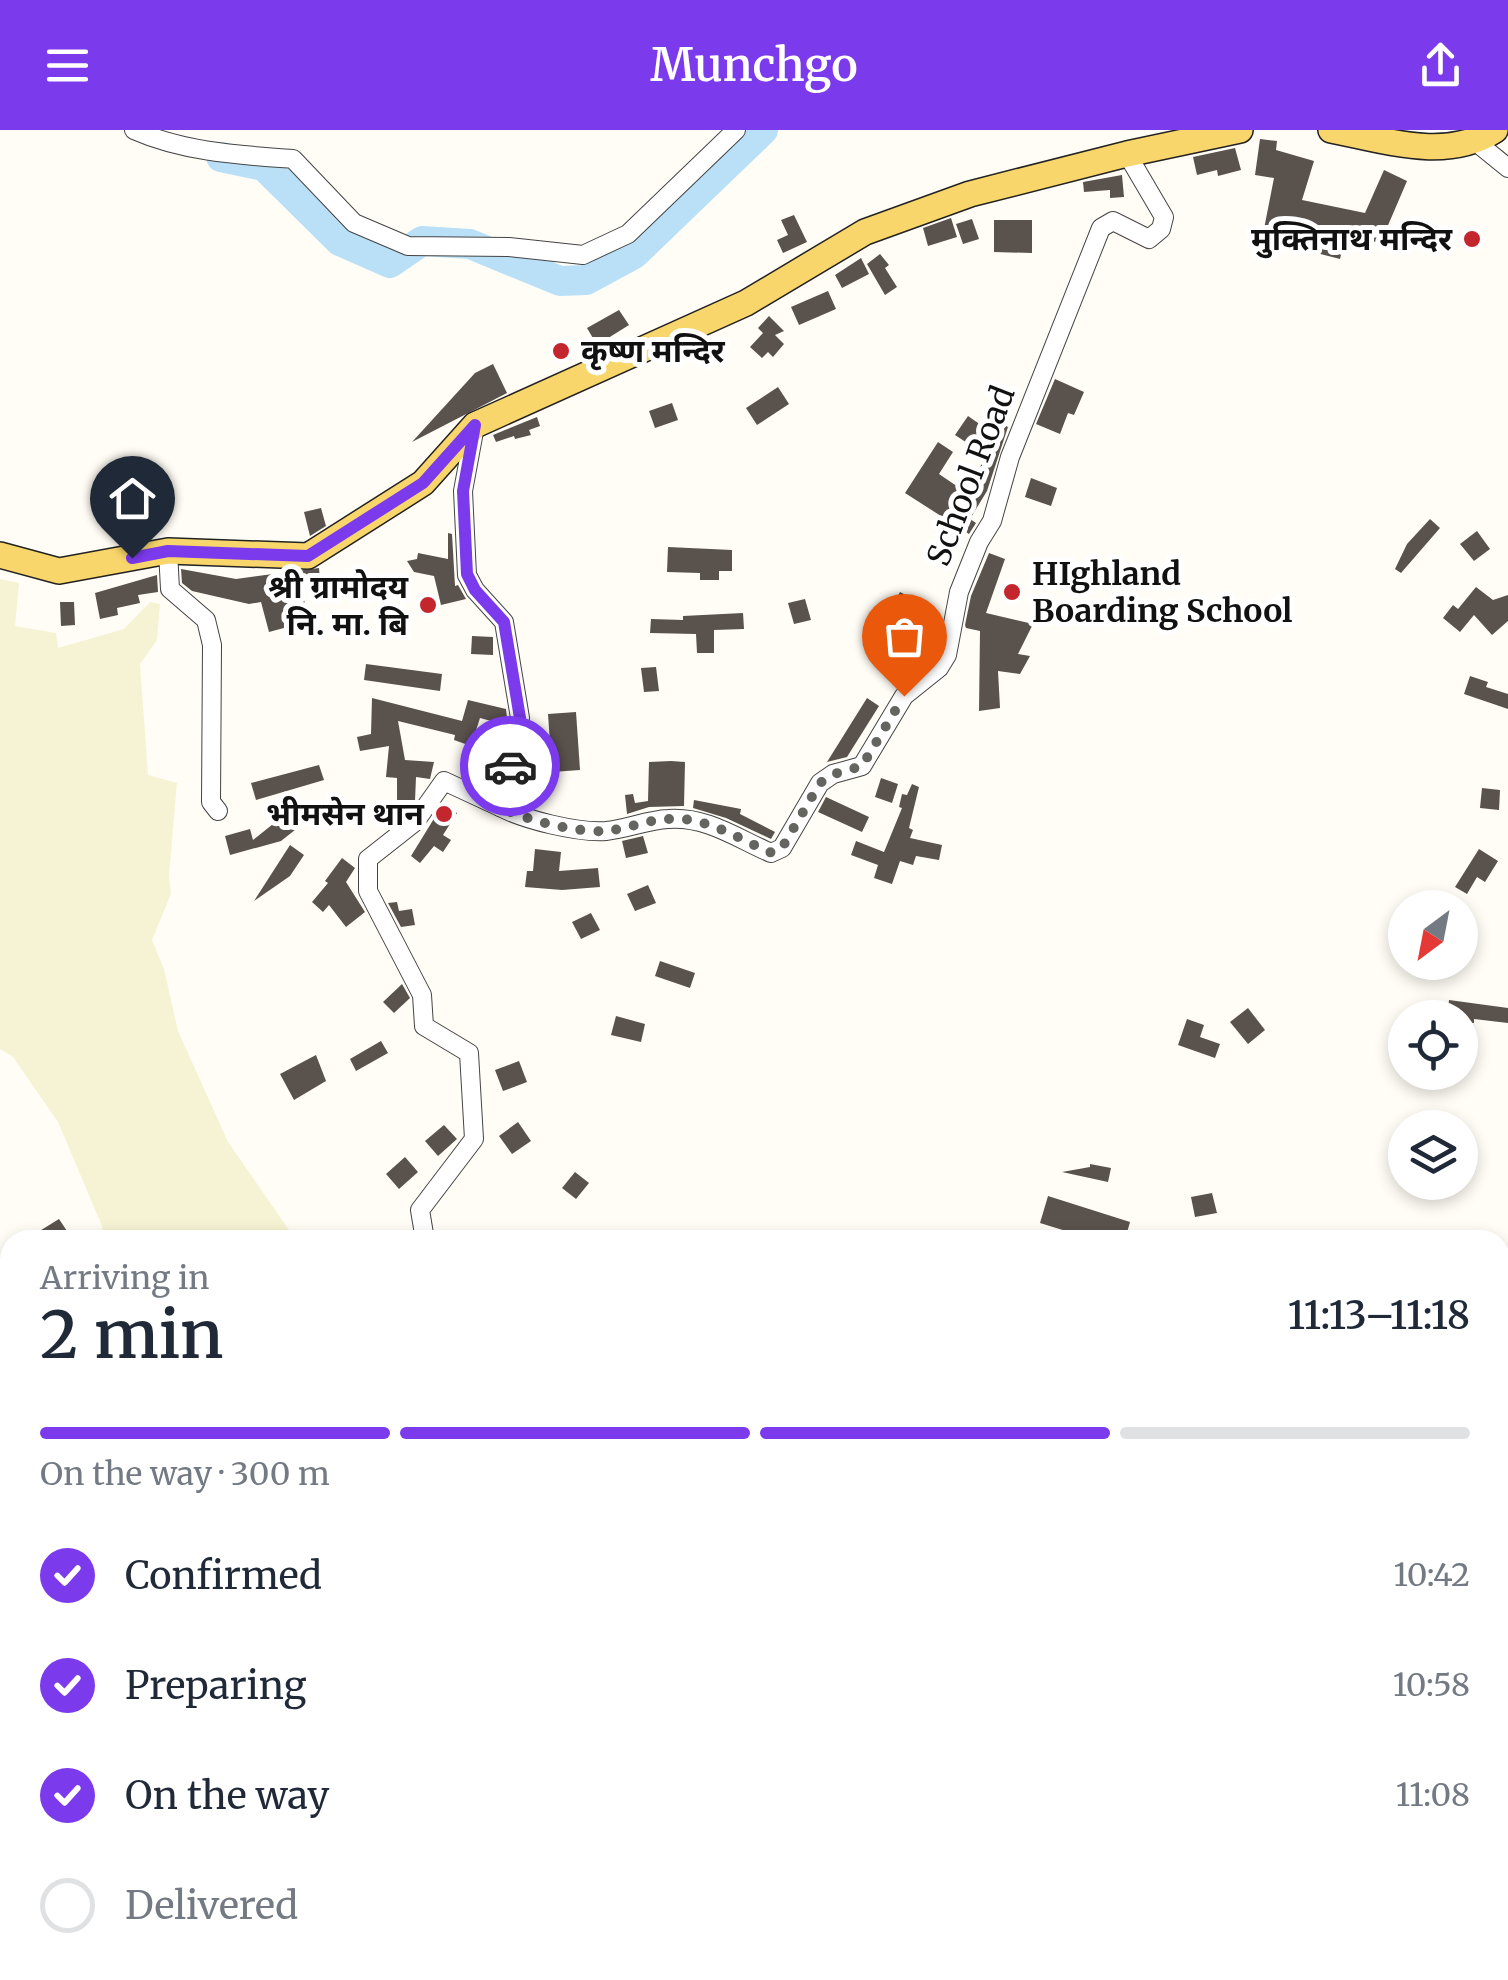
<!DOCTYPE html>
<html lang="en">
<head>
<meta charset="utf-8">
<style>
	:root { --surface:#fff; --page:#f6f6f7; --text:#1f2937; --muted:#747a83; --line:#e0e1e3; --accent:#7c3aed }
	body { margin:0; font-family:Merriweather,"Noto Sans Devanagari",serif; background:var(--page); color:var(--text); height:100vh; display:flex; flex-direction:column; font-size:38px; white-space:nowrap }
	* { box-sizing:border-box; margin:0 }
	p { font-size:32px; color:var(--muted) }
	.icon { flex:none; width:55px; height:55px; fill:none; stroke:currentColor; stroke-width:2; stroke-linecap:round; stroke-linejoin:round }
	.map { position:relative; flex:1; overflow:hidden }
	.drawer { position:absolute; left:0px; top:1100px; width:1510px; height:750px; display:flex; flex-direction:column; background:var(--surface); border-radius:30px 30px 0 0; box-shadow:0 5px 15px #0003 }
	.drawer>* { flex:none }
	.needle { width:65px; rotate:212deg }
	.buttons { position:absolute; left:1388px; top:760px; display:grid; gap:20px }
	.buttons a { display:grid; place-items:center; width:90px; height:90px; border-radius:50%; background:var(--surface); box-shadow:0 5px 15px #0003; font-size:50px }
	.pin { position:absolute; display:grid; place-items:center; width:85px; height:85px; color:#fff; margin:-102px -42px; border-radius:50% 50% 50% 0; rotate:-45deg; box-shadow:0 0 10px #0007 }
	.pin .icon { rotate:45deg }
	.courier { position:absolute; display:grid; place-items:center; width:100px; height:100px; margin:-50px; border:8px solid #7c3aed; border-radius:50%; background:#fff; color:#222; box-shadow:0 2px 12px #0007 }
	.head em { font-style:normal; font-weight:600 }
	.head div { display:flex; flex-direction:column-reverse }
	.head { display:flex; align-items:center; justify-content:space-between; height:170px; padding:0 40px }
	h1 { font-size:65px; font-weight:600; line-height:75px }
	.bar { display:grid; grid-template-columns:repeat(4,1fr); gap:15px 10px; align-content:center; height:120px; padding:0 40px }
	.bar i { height:12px; border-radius:8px; background:var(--line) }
	.bar .current { background:var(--accent) }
	.bar p { grid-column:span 4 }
	ol { padding:0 40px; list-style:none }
	li { display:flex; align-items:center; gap:30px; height:110px }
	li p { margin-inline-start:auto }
	li .icon { padding:10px; border-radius:50%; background:var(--accent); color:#fff; stroke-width:4 }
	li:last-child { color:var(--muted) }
	li i { width:55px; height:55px; border:5px solid var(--line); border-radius:50% }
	header { display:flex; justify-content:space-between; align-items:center; height:130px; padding:0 40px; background:var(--accent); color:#fff; font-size:45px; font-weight:600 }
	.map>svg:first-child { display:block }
	.farmland { fill:#f6f3d4 }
	.forest { fill:#b9dc9c }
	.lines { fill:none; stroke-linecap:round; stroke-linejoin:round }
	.river { stroke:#b9e0f7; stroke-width:30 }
	.building { fill:#5a524d }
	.minor-casing { stroke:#444; stroke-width:20 }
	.primary-casing { stroke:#222; stroke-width:28 }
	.minor { stroke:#fff; stroke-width:18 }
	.primary { stroke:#f9d66b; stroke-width:25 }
	.done { stroke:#646461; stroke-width:10; stroke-dasharray:0 18 }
	.route { stroke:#7c3aed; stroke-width:12 }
	.poi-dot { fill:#c4262e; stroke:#fff; stroke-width:4 }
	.labels { text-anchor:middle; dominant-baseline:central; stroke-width:10; stroke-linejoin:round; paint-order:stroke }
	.poi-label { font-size:32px; font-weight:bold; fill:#111; stroke:#fff; text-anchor:end }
	.street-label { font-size:32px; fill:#111; stroke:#fff }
</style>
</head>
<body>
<header><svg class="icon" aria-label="menu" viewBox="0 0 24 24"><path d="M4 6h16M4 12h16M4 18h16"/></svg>Munchgo<svg class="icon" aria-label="share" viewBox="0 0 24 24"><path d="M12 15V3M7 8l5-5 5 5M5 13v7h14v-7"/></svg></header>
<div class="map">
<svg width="1508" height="1850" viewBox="0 0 1508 1850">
	<rect width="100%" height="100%" fill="#fffdf5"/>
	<polygon class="farmland" points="0,449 19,453 15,496 56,503 58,518 124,499 150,472 160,474 157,510 140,534 148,645 177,653 169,745 171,764 152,810 164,839 178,901 228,1012 296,1110 104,1110 102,1096 58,992 13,927 0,919"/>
	<polygon class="forest" points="546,1840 626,1840 630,1850 544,1850"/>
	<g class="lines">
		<polyline class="river" points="221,27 264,36 340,111 390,133 422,111 470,114 560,151 586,150 634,124 763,0"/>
	</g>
	<g class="building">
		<polygon points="1260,9 1277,11 1276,20 1314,31 1302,70 1365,83 1384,40 1407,51 1380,114 1347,100 1340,129 1262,109 1274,48 1255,45"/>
		<polygon points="1235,18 1241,40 1218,46 1217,40 1197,45 1193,27"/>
		<polygon points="1122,45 1124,67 1110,68 1110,60 1084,62 1083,52"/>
		<polygon points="794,85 807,112 783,123 777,110 788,105 781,90"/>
		<polygon points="951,88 957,107 928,116 923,98"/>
		<polygon points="972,89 979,109 963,114 956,94"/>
		<polygon points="994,90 1032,90 1032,123 994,122"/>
		<polygon points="880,124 889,135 885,138 897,157 885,165 867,134"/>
		<polygon points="861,128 869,144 842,158 835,145"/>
		<polygon points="828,161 836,179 799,195 791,177"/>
		<polygon points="619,180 629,195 597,215 587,198"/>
		<polygon points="769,186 784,201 775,205 784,214 773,227 768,222 762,228 750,217 763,203 758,198"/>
		<polygon points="493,234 507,263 412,312 475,243"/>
		<polygon points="1055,249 1084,262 1074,285 1068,283 1060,304 1036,294"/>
		<polygon points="778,257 789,274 757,295 746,278"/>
		<polygon points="672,273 678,290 655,298 649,281"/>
		<polygon points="968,286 998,307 1006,296 1008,297 987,361 970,389 976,393 969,404 905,363 938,312 953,322 939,344 964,361 987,326 955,305"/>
		<polygon points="537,287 540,296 529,300 531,305 515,309 514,306 496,312 493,305"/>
		<polygon points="1031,348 1057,358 1051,376 1025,367"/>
		<polygon points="321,378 326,396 310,406 304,382"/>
		<polygon points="1430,389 1440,398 1401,443 1395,439 1407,414"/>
		<polygon points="1477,401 1490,419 1474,431 1460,414"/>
		<polygon points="448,403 452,404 455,456 458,455 466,469 441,475 434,446 414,442 407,431 417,429 418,423 448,429"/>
		<polygon points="668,417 732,420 732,441 719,441 719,450 700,450 700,443 667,442"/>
		<polygon points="989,423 1005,429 986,483 1033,494 1018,524 1030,526 1020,544 998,541 1000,578 979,581 980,501 966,498 965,495 971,466"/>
		<polygon points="319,438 320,450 300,456 310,491 269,502 261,472 249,474 192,461 182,453 181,439 236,449"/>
		<polygon points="157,445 158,462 138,465 140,473 117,478 118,485 100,489 95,463"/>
		<polygon points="1476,457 1493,470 1508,465 1508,491 1492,505 1474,485 1460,502 1443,488 1453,475 1458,479"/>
		<polygon points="900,462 938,482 930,498 904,485 898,496 886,489"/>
		<polygon points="805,469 811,490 794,494 788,473"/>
		<polygon points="60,472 74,472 75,495 61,496"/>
		<polygon points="743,483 744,499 714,500 714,523 697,523 696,504 650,503 651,489 683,490 683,486"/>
		<polygon points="931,501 937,509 935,520 913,543 908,540"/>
		<polygon points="472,506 493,507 493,525 471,524"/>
		<polygon points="366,534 442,544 440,561 364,550"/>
		<polygon points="656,537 659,561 644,562 641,538"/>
		<polygon points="1470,546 1488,552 1486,557 1508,564 1508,579 1464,564"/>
		<polygon points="372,568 462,591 468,570 506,579 507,588 506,595 480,588 471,616 454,610 455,605 398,591 405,630 434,632 430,649 416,647 415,671 397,671 397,648 386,647 389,616 360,621 357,607 371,604"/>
		<polygon points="867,568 879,576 847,627 827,632"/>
		<polygon points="576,582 580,640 552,642 548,584"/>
		<polygon points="671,631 685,632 684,676 649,677 627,684 625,665 633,664 635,673 648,671 649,632"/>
		<polygon points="319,635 324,650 256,670 251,653"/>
		<polygon points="881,648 898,654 892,673 875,667"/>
		<polygon points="912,654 919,657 909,698 913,700 910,708 942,715 939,730 916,726 913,735 900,731 892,754 874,748 878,735 851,725 856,711 884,722 902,678 899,677 902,664 907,665"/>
		<polygon points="1482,658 1500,660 1499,680 1480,678"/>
		<polygon points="826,667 869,687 862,702 818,682"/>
		<polygon points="694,670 741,679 740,684 775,702 771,709 726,688 693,678"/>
		<polygon points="443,674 457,683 443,705 451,710 443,722 434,716 420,733 411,726"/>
		<polygon points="293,678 305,692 281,711 230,725 225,706 250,699 253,710"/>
		<polygon points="643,706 648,723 626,728 622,711"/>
		<polygon points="290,715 304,725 290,746 254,771"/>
		<polygon points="535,719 561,722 559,741 598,738 600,757 562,760 525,757 527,741 533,741"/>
		<polygon points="1479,719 1498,731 1485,752 1477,747 1467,764 1455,757"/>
		<polygon points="342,728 355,738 346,752 365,782 346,797 329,775 323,782 312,772 328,753 325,751"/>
		<polygon points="648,755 656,773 635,781 627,764"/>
		<polygon points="397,772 399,781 412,779 415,795 401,797 388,773"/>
		<polygon points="591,783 600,800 581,809 572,792"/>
		<polygon points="660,831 695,843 690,858 655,846"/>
		<polygon points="402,854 410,868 394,883 383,872"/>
		<polygon points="1449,870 1508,878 1508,893 1474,889 1474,893 1460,892 1460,888 1447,888"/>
		<polygon points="1248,878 1265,900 1248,914 1230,892"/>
		<polygon points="616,886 645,894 641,912 611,905"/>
		<polygon points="1187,889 1204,895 1200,907 1220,914 1215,928 1178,915"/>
		<polygon points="381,911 388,923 356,941 350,929"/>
		<polygon points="316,925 326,951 294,970 280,944"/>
		<polygon points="519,931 527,952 503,961 495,940"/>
		<polygon points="518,992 531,1011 512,1024 499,1006"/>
		<polygon points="444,995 457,1009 438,1026 425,1011"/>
		<polygon points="405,1027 418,1042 399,1059 386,1044"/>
		<polygon points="1090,1034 1111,1038 1108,1052 1062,1042 1090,1037"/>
		<polygon points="575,1042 589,1053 576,1069 562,1058"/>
		<polygon points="1212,1063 1217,1083 1195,1087 1191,1067"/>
		<polygon points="1048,1066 1130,1092 1125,1110 1095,1110 1040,1093"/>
		<polygon points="59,1089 69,1104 59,1110 25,1110"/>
	</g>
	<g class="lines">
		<g class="minor-casing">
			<g id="minor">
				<path d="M134,0C184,22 239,25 293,29L354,93L408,116L509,117L583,125L628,104L736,0"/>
				<polyline points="1476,12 1508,38"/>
				<polyline points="168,421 170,459 206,490 212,515 211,672 218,681"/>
				<path d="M500,677C525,690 578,703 606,701C627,699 647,690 668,689C707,686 738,709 771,723L782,718L820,653L833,644L862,636L904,566L939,538L947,525L959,462L979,412L992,391L1010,327L1101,98L1113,91L1149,109L1161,99L1164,87L1127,24"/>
				<polyline points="425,1110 420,1080 474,1009 469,923 424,896 422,865 368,761 368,729 415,692 444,651 500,677 520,588 504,492 475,460 467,445 463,361 475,296"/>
				<polyline points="0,1463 10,1450"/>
				<polyline points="1500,1530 1508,1531"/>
				<polyline points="1500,1569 1508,1580"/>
				<polyline points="1500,1705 1508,1687"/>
				<polyline points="1452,1840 1454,1850"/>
			</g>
		</g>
		<g class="primary-casing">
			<g id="primary">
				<path d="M1331,0C1384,10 1446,32 1495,0"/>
				<polyline points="0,425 59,441 168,421 308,426 423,353 475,295 746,173 865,102 970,64 1127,24 1240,0"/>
			</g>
		</g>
		<use href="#minor" class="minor"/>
		<use href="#primary" class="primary"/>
	</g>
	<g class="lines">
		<path class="done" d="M510,636L500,677C525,690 577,703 606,701C627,699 647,690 668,689C706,686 738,709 772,723L782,718L820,653L834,644L862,636L904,566"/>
		<polyline class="route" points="132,428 168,421 308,426 423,353 475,295 463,361 467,444 475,460 504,492 520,588 510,636"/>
	</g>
	<g class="poi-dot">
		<circle cx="1472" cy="109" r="10"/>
		<circle cx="561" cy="221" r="10"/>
		<circle cx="1012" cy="462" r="10"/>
		<circle cx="428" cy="475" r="10"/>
		<circle cx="444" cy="684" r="10"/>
	</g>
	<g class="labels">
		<g class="poi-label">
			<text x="1452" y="109">मुक्तिनाथ मन्दिर</text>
			<text x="581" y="221" text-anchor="start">कृष्ण मन्दिर</text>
			<text x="1032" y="444" text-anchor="start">HIghland<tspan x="1032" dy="37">Boarding School</tspan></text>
			<text x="408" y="457">श्री ग्रामोदय<tspan x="408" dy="37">नि. मा. बि</tspan></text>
			<text x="424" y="684">भीमसेन थान</text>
		</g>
		<g class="street-label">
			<text transform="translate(971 346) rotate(-69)">School Road</text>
		</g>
	</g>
</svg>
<div class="buttons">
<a><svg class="needle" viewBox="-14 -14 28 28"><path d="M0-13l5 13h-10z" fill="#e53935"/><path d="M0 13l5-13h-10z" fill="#747a83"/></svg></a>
<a><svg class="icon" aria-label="locate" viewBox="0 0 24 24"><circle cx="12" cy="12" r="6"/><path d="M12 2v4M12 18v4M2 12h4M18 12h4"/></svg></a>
<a><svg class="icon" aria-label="layers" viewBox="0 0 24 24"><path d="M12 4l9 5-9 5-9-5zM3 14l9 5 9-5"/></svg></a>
</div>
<div class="pin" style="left:904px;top:566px;background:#ea580c"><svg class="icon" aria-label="bag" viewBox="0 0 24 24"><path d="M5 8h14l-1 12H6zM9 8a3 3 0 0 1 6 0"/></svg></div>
<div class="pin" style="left:132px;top:428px;background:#1f2937"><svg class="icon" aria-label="home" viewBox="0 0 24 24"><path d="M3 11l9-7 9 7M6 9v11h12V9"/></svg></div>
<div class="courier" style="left:510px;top:636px"><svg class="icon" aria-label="car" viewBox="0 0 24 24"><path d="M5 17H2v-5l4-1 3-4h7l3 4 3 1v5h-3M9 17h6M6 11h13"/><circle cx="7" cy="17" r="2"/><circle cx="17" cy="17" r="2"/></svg></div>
<section class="drawer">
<div class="head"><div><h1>2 min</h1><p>Arriving in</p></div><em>11:13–11:18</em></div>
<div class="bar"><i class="current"></i><i class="current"></i><i class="current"></i><i></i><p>On the way · 300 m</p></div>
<ol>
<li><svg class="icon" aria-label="check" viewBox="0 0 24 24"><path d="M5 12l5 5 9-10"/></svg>Confirmed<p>10:42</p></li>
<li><svg class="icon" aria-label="check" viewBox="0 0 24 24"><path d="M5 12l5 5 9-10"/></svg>Preparing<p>10:58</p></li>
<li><svg class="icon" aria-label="check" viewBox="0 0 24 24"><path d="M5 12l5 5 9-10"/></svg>On the way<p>11:08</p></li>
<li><i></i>Delivered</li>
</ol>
</section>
</div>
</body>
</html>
